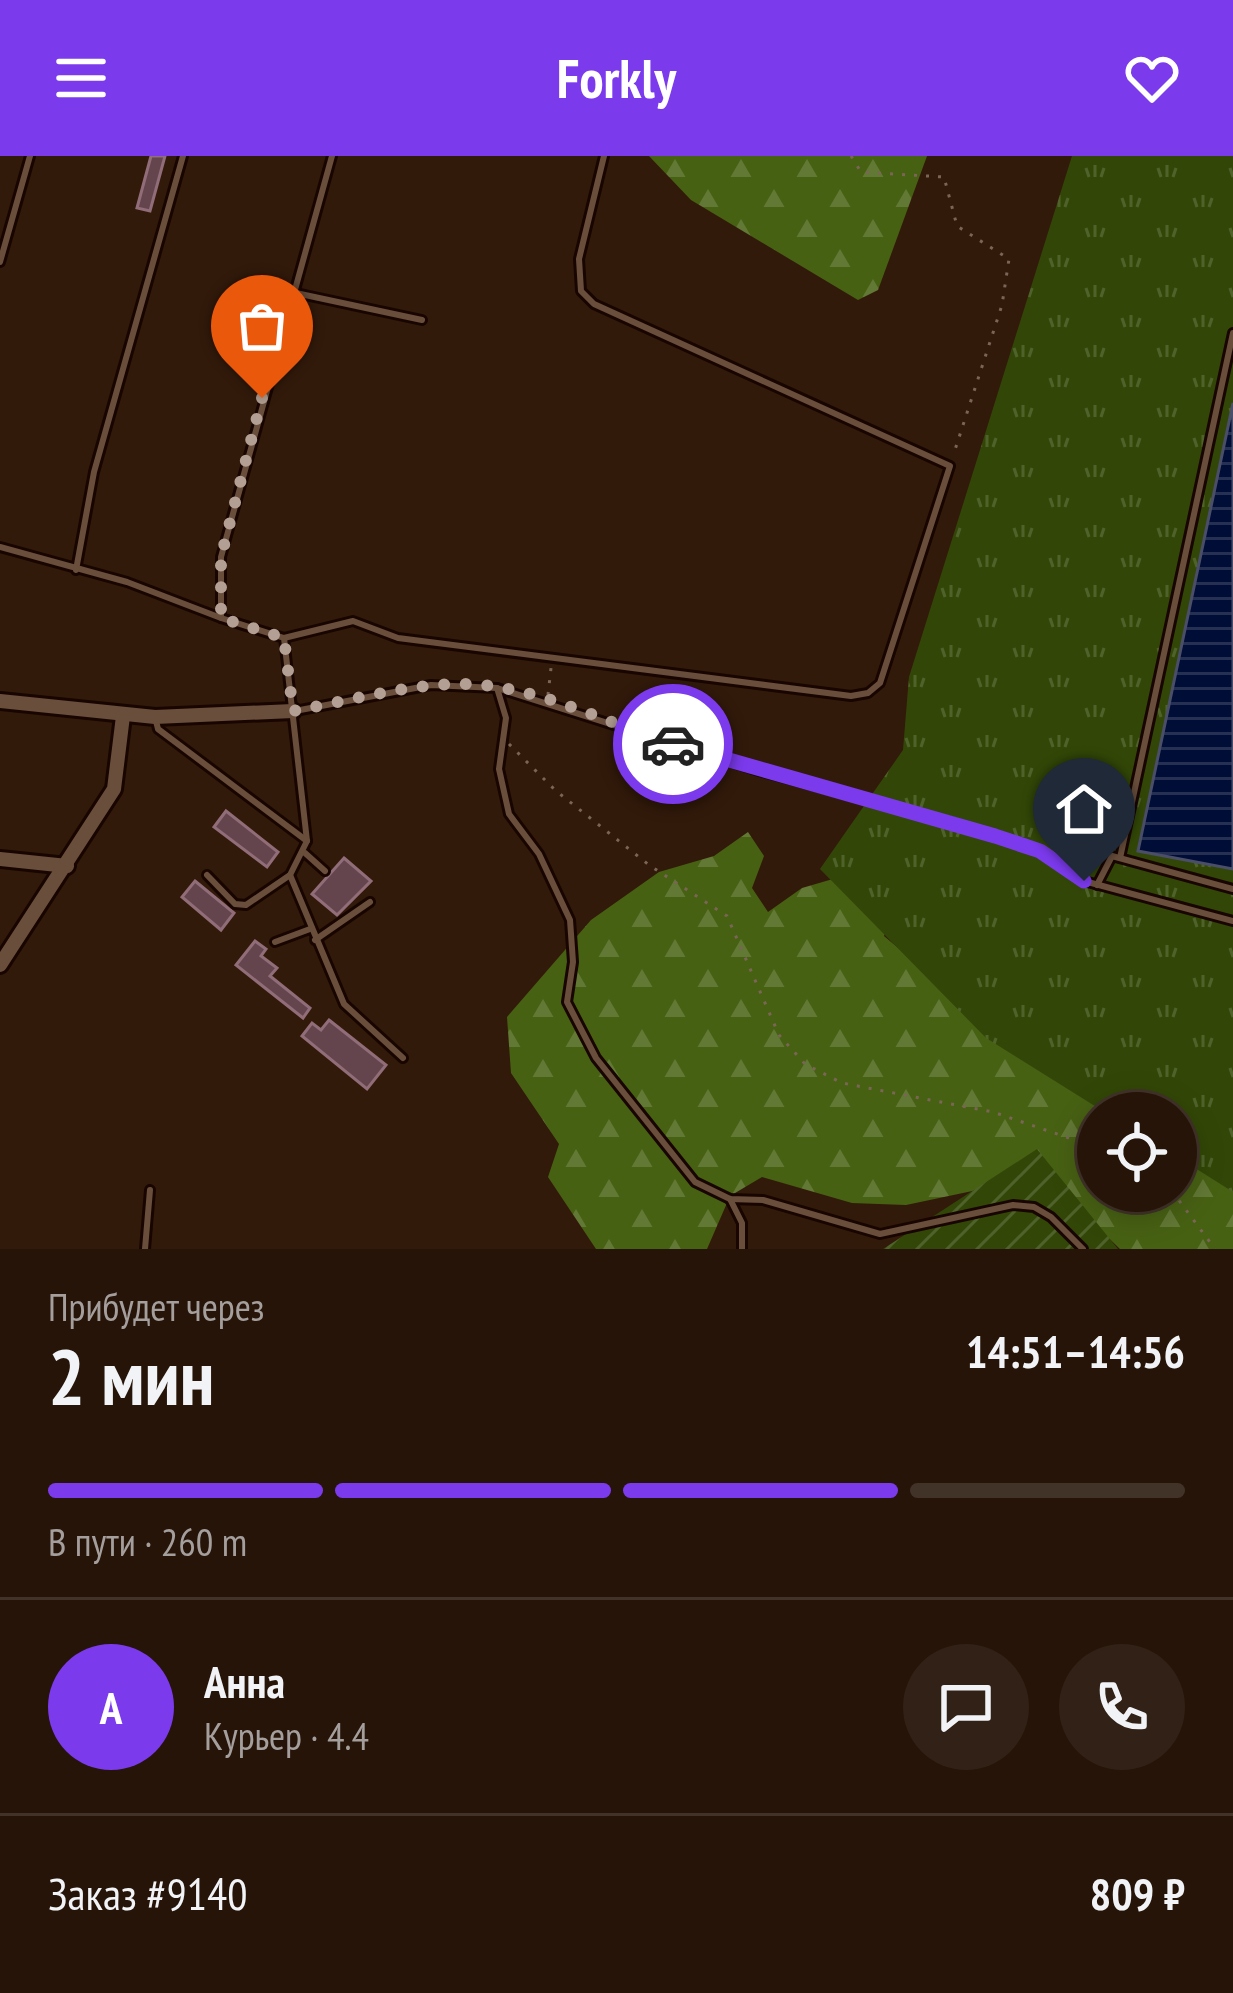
<!DOCTYPE html>
<html lang="ru">
<head>
<meta charset="utf-8">
<style>
	:root { --surface:#261408; --page:#322116; --text:#f1f3f6; --muted:#a49e9c; --line:#423329; --accent:#7c3aed }
	body { margin:0; font-family:"PT Sans Narrow",sans-serif; background:var(--page); color:var(--text); height:100vh; display:flex; flex-direction:column; font-size:45px; white-space:nowrap }
	* { box-sizing:border-box; margin:0 }
	p { font-size:39px; color:var(--muted) }
	.icon { flex:none; width:66px; height:66px; fill:none; stroke:currentColor; stroke-width:2; stroke-linecap:round; stroke-linejoin:round }
	.map { position:relative; height:1093px; overflow:hidden }
	.side { display:flex; flex-direction:column; background:var(--surface); flex:1 }
	.side>* { flex:none }
	.tools { position:absolute; left:1077px; top:936px; display:grid; gap:24px }
	.tools a { display:grid; place-items:center; width:120px; height:120px; border-radius:50%; background:var(--surface); box-shadow:0 6px 30px #0003,0 0 0 3px var(--line); font-size:60px }
	.pin { position:absolute; display:grid; place-items:center; width:102px; height:102px; color:#fff; margin:-123px -51px; border-radius:50% 50% 50% 0; rotate:-45deg; box-shadow:0 0 12px #0007 }
	.pin .icon { rotate:45deg }
	.courier { position:absolute; display:grid; place-items:center; width:120px; height:120px; margin:-60px; border:9px solid #7c3aed; border-radius:50%; background:#fff; color:#222; box-shadow:0 3px 15px #0007 }
	.overview em { font-style:normal; font-weight:600 }
	.overview div { display:flex; flex-direction:column-reverse }
	.overview { display:flex; align-items:center; justify-content:space-between; height:204px; padding:0 48px }
	h1 { font-size:78px; font-weight:600; line-height:90px }
	.bar { display:grid; grid-template-columns:repeat(4,1fr); gap:18px 12px; align-content:center; height:144px; padding:0 48px }
	.bar i { height:15px; border-radius:9px; background:var(--line) }
	.bar .current { background:var(--accent) }
	.bar p { grid-column:span 4 }
	.line { display:flex; align-items:center; gap:30px; padding:0 48px; border-top:3px solid var(--line) }
	.line div { flex:1 }
	.round { display:grid; place-items:center; flex:none; width:126px; height:126px; border-radius:63px; background:var(--page) }
	header { display:flex; justify-content:space-between; align-items:center; height:156px; padding:0 48px; background:var(--accent); color:#fff; font-size:54px; font-weight:600 }
	.map>svg:first-child { display:block }
	.forest { fill:url(#forest-firs); fill-rule:evenodd }
	.park { fill:url(#park-tufts) }
	.garden { fill:url(#garden-furrows) }
	.water { fill:url(#water-rules); stroke:#4a4e68; stroke-width:3 }
	.building { fill:#64454e; stroke:#906d78; stroke-width:3 }
	.lines { fill:none; stroke-linecap:round; stroke-linejoin:round }
	.service-casing { stroke:#190500; stroke-width:12 }
	.minor-casing { stroke:#190500; stroke-width:20 }
	.path { stroke:#7a6557; stroke-width:3; stroke-dasharray:3 9; stroke-linecap:butt }
	.service { stroke:#694e3c; stroke-width:6 }
	.minor { stroke:#694e3c; stroke-width:14 }
	.done { stroke:#b39f93; stroke-width:12; stroke-dasharray:0 21.6 }
	.route { stroke:#7c3aed; stroke-width:15 }
</style>
</head>
<body>
<header><svg class="icon" aria-label="menu" viewBox="0 0 24 24"><path d="M4 6h16M4 12h16M4 18h16"/></svg>Forkly<svg class="icon" aria-label="heart" viewBox="0 0 24 24"><path d="M12 20l-8-8c-3-5 5-10 8-4 3-6 11-1 8 4z"/></svg></header>
<div class="map">
<svg width="1233" height="1093" viewBox="0 0 1233 1093">
	<defs>
		<pattern id="forest-firs" width="22" height="20" patternUnits="userSpaceOnUse" patternTransform="scale(3)"><rect width="22" height="20" fill="#476113"/><path d="M5 1l3.5 6h-7zM16 11l3.5 6h-7z" fill="#627835"/></pattern>
		<pattern id="park-tufts" width="24" height="20" patternUnits="userSpaceOnUse" patternTransform="scale(3)"><rect width="24" height="20" fill="#324707"/><path d="M3 7l-1-3M5 7V3M7 7l1-3M15 17l-1-3M17 17v-4M19 17l1-3" fill="none" stroke="#50622b"/></pattern>
		<pattern id="garden-furrows" width="10" height="10" patternUnits="userSpaceOnUse" patternTransform="scale(3)"><rect width="10" height="10" fill="#324707"/><path d="M-1 1l2-2M0 10L10 0M9 11l2-2" fill="none" stroke="#50622b"/></pattern>
		<pattern id="water-rules" width="6" height="5" patternUnits="userSpaceOnUse" patternTransform="scale(3)"><rect width="6" height="5" fill="#000d36"/><path d="M0 2.5h6" fill="none" stroke="#263053"/></pattern>
	</defs>
	<rect width="100%" height="100%" fill="#321a0a"/>
	<g class="forest">
		<polygon points="649,0 927,0 878,134 858,144 691,44"/>
		<path d="M748,676L764,700L752,732L768,756L802,732L857,716L895,748L884,780L960,844L1233,851V1093H1120L1092,1066L1015,1026L906,1049L852,1047L762,1021L730,1040L707,1093H596L548,1021L559,988L511,917L507,861L591,764L659,716L714,700ZM1098,957H1176V1035H1098Z"/>
	</g>
	<polygon class="park" points="1072,0 1233,0 1233,1036 1176,1000 1176,957 1106,957 986,882 820,713 903,594 909,521"/>
	<polygon class="garden" points="1037,993 1118,1093 883,1093"/>
	<polygon class="water" points="1233,247 1233,713 1138,695"/>
	<g class="building">
		<polygon points="151,0 165,0 150,55 137,52"/>
		<polygon points="226,655 278,696 267,711 214,671"/>
		<polygon points="344,702 371,725 337,759 312,738"/>
		<polygon points="195,725 234,757 221,774 182,741"/>
		<polygon points="255,785 266,793 261,800 277,812 270,820 310,852 303,862 236,809"/>
		<polygon points="329,864 386,909 367,933 302,880 312,867 321,874"/>
	</g>
	<g class="lines">
		<g class="service-casing">
			<g id="service">
				<polyline points="0,106 30,0"/>
				<polyline points="291,136 422,164"/>
				<polyline points="0,391 127,426 221,462"/>
				<polyline points="76,414 94,316 183,0"/>
				<polyline points="284,482 353,465 398,482 851,540 868,537 880,527 950,310 594,148 581,135 579,103 604,0"/>
				<polyline points="497,532 506,562 499,613 509,658 539,698 570,764 573,806 567,846 596,902 695,1026 730,1043 763,1044 880,1078 1013,1049 1034,1051 1051,1061 1083,1093"/>
				<polyline points="295,555 431,529 497,532 759,615 950,666 1040,695 1084,725 1233,765"/>
				<polyline points="156,565 158,573 307,685"/>
				<polyline points="305,697 325,715"/>
				<polyline points="1120,702 1233,177"/>
				<polyline points="207,719 235,748 246,749 290,719 307,685 284,482 221,462 221,401 332,0"/>
				<polyline points="290,719 344,848 403,902"/>
				<polyline points="1097,729 1112,700 1233,733"/>
				<polyline points="315,784 370,746"/>
				<polyline points="275,786 310,773"/>
				<polyline points="730,1043 742,1067 742,1093"/>
				<polyline points="145,1093 150,1034"/>
			</g>
		</g>
		<g class="minor-casing">
			<g id="minor">
				<polyline points="0,545 155,561 293,555"/>
				<polyline points="0,703 67,710"/>
				<polyline points="0,809 114,633 123,560"/>
			</g>
		</g>
		<g class="path">
			<polyline points="851,0 861,16 944,21 957,70 1009,103 1002,149 953,300"/>
			<polyline points="548,539 551,512"/>
			<polyline points="509,588 555,634 649,709 727,760 779,879 805,908 842,927 993,956 1098,992"/>
			<polyline points="1172,1035 1215,1093"/>
		</g>
		<use href="#service" class="service"/>
		<use href="#minor" class="minor"/>
	</g>
	<g class="lines">
		<path class="done" d="M262,242L221,401V462L284,482L293,555C349,545 411,527 467,528C536,530 608,567 673,588"/>
		<polyline class="route" points="673,588 995,680 1040,695 1084,725"/>
	</g>
</svg>
<div class="tools">
<a><svg class="icon" aria-label="locate" viewBox="0 0 24 24"><circle cx="12" cy="12" r="6"/><path d="M12 2v4M12 18v4M2 12h4M18 12h4"/></svg></a>
</div>
<div class="pin" style="left:262px;top:242px;background:#ea580c"><svg class="icon" aria-label="bag" viewBox="0 0 24 24"><path d="M5 8h14l-1 12H6zM9 8a3 3 0 0 1 6 0"/></svg></div>
<div class="pin" style="left:1084px;top:725px;background:#1f2937"><svg class="icon" aria-label="home" viewBox="0 0 24 24"><path d="M3 11l9-7 9 7M6 9v11h12V9"/></svg></div>
<div class="courier" style="left:673px;top:588px"><svg class="icon" aria-label="car" viewBox="0 0 24 24"><path d="M5 17H2v-5l4-1 3-4h7l3 4 3 1v5h-3M9 17h6M6 11h13"/><circle cx="7" cy="17" r="2"/><circle cx="17" cy="17" r="2"/></svg></div>
</div>
<section class="side">
<div class="overview"><div><h1>2 мин</h1><p>Прибудет через</p></div><em>14:51–14:56</em></div>
<div class="bar"><i class="current"></i><i class="current"></i><i class="current"></i><i></i><p>В пути · 260 m</p></div>
<div class="line" style="height:216px"><b class="round" style="background:var(--accent);color:#fff">А</b><div><b>Анна</b><p>Курьер · 4.4</p></div><a class="round"><svg class="icon" aria-label="chat" viewBox="0 0 24 24"><path d="M4 5h16v11H9l-5 4z"/></svg></a><a class="round"><svg class="icon" aria-label="phone" viewBox="0 0 24 24"><path d="M5 4h4l2 5-3 2q2 4 5 5l2-3 5 2v4C11 20 4 13 5 4z"/></svg></a></div>
<div class="line" style="height:156px"><div>Заказ #9140</div><b>809 ₽</b></div>
</section>
</body>
</html>
